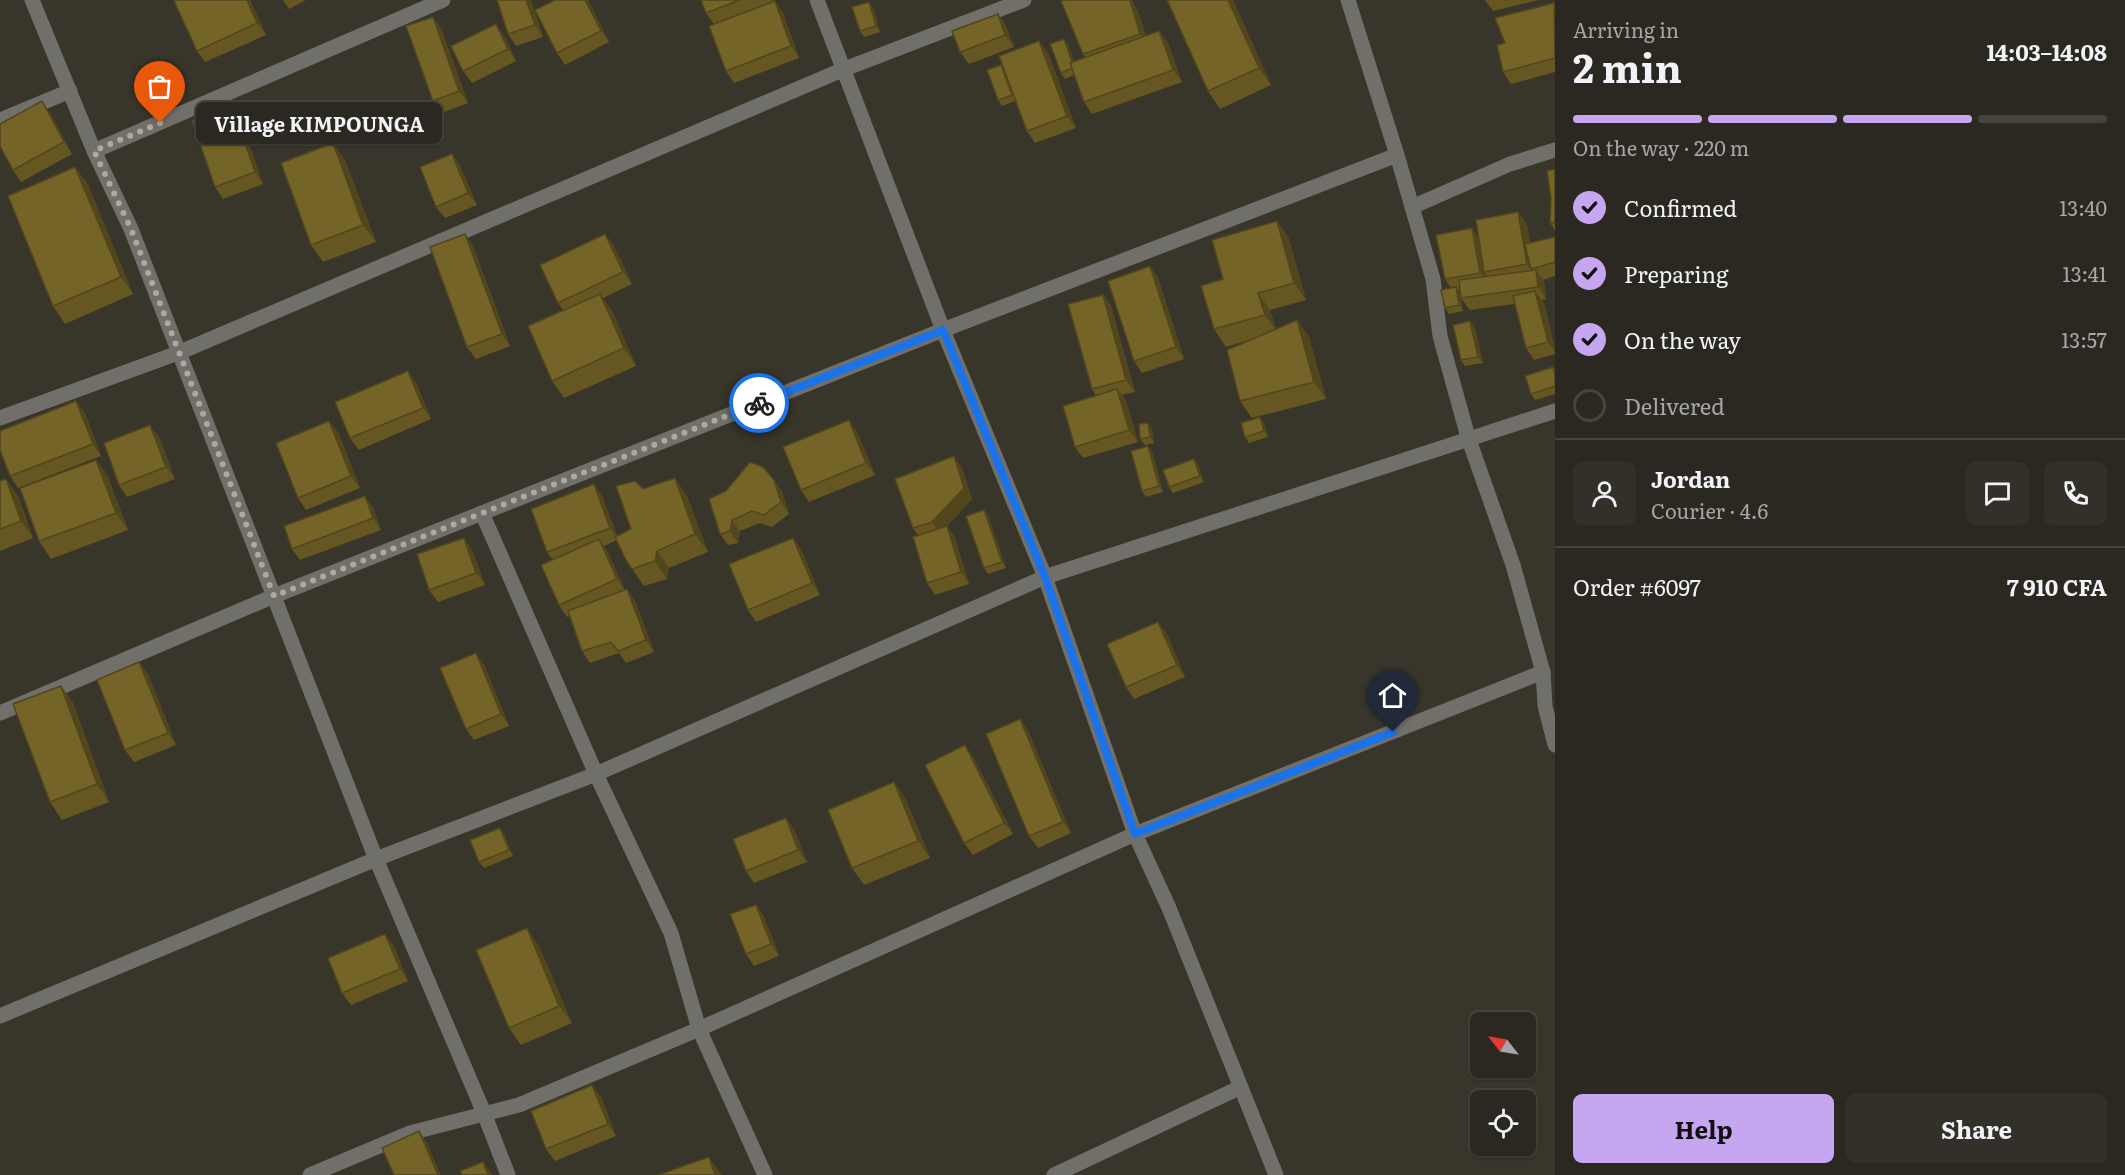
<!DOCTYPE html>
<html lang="en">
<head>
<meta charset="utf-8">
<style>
	:root { --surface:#2a2820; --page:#323029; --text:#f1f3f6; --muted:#a5a6a5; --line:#46443e; --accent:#c6a6f0 }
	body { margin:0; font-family:Literata,serif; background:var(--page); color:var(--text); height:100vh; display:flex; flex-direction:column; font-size:22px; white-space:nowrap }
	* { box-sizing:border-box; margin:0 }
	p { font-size:20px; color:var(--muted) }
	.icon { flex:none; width:33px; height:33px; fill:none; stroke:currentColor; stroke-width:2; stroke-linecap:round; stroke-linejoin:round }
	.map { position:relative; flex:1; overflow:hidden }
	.side { display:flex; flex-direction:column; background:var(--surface); width:570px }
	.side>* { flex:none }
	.needle { width:39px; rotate:301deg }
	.tools { position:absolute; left:1470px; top:1012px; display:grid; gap:12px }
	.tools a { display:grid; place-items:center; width:66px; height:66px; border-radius:9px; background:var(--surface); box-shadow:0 2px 4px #0004,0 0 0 2px var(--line); font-size:30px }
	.pin { position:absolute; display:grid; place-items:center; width:51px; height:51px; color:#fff; margin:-62px -26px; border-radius:50% 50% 50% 0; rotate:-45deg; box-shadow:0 0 6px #0007 }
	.pin .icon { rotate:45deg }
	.courier { position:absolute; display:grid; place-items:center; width:60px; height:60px; margin:-30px; border:4px solid #1a73e8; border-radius:50%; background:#fff; color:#222; box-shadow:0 2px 8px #0007 }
	.bubble { position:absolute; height:42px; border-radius:9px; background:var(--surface); box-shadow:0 2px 4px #0004,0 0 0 2px var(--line); font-size:20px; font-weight:700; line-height:42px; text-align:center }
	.overview em { font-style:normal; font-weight:700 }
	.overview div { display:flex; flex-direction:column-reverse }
	.overview { display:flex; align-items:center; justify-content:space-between; height:102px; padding:0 18px }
	h1 { font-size:39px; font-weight:700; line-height:45px }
	.bar { display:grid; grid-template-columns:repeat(4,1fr); gap:9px 6px; align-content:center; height:72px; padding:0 18px }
	.bar i { height:8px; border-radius:4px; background:var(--line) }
	.bar .selected { background:var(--accent) }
	.bar p { grid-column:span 4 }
	.line { display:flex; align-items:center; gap:15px; padding:0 18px; border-top:2px solid var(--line) }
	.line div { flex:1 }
	.round { display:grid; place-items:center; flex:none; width:63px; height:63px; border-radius:9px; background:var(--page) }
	ol { padding:0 18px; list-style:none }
	li { display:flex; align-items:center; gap:18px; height:66px }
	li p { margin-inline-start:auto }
	li .icon { padding:6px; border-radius:50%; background:var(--accent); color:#111; stroke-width:4 }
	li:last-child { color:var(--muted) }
	li i { width:33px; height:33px; border:3px solid var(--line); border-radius:50% }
	.button { display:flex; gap:12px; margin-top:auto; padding:12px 18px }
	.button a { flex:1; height:69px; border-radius:9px; background:var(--accent); color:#111; font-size:24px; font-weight:700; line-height:69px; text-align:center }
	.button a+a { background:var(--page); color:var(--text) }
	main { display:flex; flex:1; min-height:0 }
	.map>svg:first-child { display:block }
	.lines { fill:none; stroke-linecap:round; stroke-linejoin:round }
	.street { stroke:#706f6a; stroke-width:15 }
	.wall { fill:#655622 }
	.shaded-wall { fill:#52461c }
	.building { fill:#756428; stroke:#52461c; stroke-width:1.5 }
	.done { stroke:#aba9a1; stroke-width:6; stroke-dasharray:0 10.8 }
	.route { stroke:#1a73e8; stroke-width:8 }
</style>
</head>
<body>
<main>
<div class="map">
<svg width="1555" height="1175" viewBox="0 0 1555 1175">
	<rect width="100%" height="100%" fill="#38352b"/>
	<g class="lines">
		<g class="street">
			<polyline points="32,0 94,151 131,229 376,859 484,1113 508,1175"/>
			<polyline points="817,0 943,330 1045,577 1135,834 1169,908 1276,1175"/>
			<polyline points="1348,0 1397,155 1433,279 1440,336 1468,437 1513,565 1543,672 1545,706 1555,745"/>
			<polyline points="0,120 70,91"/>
			<polyline points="94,151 443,0"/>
			<polyline points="1412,207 1510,164 1555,150"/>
			<polyline points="0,418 178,353 842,70 1024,0"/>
			<polyline points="482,513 596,774 671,933 699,1029 765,1175"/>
			<polyline points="0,713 274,596 482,513 943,330 1397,155"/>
			<polyline points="0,1016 376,859 596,774 1045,577 1555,411"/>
			<polyline points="310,1175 410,1133 519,1105 699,1029 1135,834 1543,672"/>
			<polyline points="1054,1175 1239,1088"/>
		</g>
	</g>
	<g class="wall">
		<polygon points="250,0 266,35 205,62 197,51"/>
		<polygon points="283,0 306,0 289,9"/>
		<polygon points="531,0 543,37 516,46 508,34"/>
		<polygon points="555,0 588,0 609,42 565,65 557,53"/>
		<polygon points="701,0 773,0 783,13 799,58 734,83 726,71 714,24 706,13"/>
		<polygon points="1233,0 1271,85 1220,109 1208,91"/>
		<polygon points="1485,0 1539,0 1493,11"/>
		<polygon points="869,2 873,8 880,32 864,37 860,31"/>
		<polygon points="1555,4 1555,72 1511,84 1503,72 1505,43"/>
		<polygon points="998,14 1006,26 1014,47 969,64 960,52"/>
		<polygon points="1139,14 1146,36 1159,31 1168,43 1182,82 1092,114 1084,102 1074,75 1065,79 1061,73 1064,39 1068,45 1074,62 1086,57 1083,54"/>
		<polygon points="441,28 468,103 442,113 433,101"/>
		<polygon points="504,36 516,61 472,83 463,71"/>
		<polygon points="1048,53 1076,128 1035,143 1027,131 1015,101 1002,106 998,100 1001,65"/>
		<polygon points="232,106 240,118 263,184 223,199 215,187"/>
		<polygon points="50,113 72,154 21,182 13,170"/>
		<polygon points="452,154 460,166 477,205 445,218 436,207"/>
		<polygon points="345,160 376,242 323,262 311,245"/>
		<polygon points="75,167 88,185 133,294 65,324 53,306"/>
		<polygon points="1555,169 1555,230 1550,223"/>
		<polygon points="1518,212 1527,224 1530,243 1555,237 1555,276 1543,280 1544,281 1546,299 1542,300 1544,303 1555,349 1555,354 1534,360 1526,348 1515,304 1470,310 1461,298 1460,290 1458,290 1460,293 1463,311 1449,314 1445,308 1451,288 1445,279 1479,238"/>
		<polygon points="1277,221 1289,239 1306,300 1270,310 1276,329 1297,320 1309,337 1326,399 1252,418 1240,401 1252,339 1226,347 1214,329 1223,279"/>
		<polygon points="465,234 473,246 510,346 476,359 467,347"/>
		<polygon points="605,234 614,246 632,284 603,298 612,311 636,366 564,398 552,381 563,310 558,303"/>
		<polygon points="1158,278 1184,359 1142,373 1134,361"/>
		<polygon points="1103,295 1111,306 1135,392 1122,395 1126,401 1138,442 1083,458 1075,447 1096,396 1092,389"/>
		<polygon points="1470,321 1475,328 1483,363 1465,366 1461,360"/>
		<polygon points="1553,367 1555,370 1555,394 1535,400 1531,394"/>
		<polygon points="416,383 431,419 359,450 350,438"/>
		<polygon points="85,413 101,456 18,488 10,476"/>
		<polygon points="1148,423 1152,429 1154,443 1145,445 1140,439"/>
		<polygon points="1264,423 1268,437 1249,443 1245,437"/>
		<polygon points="338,432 360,488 306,510 298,498"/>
		<polygon points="857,432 875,475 809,502 801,490"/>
		<polygon points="159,437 175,479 127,497 119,485"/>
		<polygon points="1152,452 1163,492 1146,497 1142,491"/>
		<polygon points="1194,459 1198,465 1204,482 1173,493 1169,487"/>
		<polygon points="96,460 108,477 128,530 51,559 39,541"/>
		<polygon points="962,468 972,499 947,526 955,538 969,584 935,595 927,583 918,535 913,528"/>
		<polygon points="774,480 782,492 789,514 772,527 760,523 740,531 738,543 728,545 720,534 709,499"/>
		<polygon points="0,481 18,496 33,538 0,551"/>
		<polygon points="643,489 687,496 708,552 669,568 667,579 644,586 626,560 617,540 604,546 607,551 625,590 627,589 635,601 654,652 626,663 619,653 590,663 582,651 570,616 567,617 559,605 553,560 547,552 602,496 617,536 631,529"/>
		<polygon points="365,496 373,508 381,530 300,560 292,549"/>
		<polygon points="984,510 988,516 1006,568 988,574 984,568"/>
		<polygon points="801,549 820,595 756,622 748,610"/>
		<polygon points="472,550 485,585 438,602 429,590"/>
		<polygon points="1167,634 1185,677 1134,699 1126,687"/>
		<polygon points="139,662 148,674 176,745 134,762 125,750"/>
		<polygon points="484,665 509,726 474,740 466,729"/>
		<polygon points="61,686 73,703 109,802 62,820 50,802"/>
		<polygon points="1020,719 1028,731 1071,833 1038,848 1029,836"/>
		<polygon points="973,757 1013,834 973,855 964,843"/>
		<polygon points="894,782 906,800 930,858 864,885 852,868"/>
		<polygon points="794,829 807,862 754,883 746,871"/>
		<polygon points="504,834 513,856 484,868 479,862"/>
		<polygon points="756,905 764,917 779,956 754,966 746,954"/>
		<polygon points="394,946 408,981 351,1005 342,993"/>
		<polygon points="539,946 572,1023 521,1045 509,1028"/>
		<polygon points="601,1097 616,1136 555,1161 546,1149"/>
	</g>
	<g class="shaded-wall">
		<polygon points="247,0 250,0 266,35 257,23"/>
		<polygon points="526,0 531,0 543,37 535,25"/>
		<polygon points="585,0 588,0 609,42 601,31"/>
		<polygon points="1130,0 1132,0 1139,14 1149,46 1140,34"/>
		<polygon points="1228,0 1233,0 1271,85 1259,68"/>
		<polygon points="775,1 783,13 799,58 791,46"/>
		<polygon points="869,2 873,8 880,32 876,26"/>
		<polygon points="998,14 1006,26 1014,47 1005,35"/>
		<polygon points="433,17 441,28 468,103 459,91"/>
		<polygon points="496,24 504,36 516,61 508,49"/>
		<polygon points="1159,31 1168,43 1182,82 1173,70"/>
		<polygon points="1064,39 1068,45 1079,73 1074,67"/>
		<polygon points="1039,41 1048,53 1076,128 1067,116"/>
		<polygon points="42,101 50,113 72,154 64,142"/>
		<polygon points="232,106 240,118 263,184 255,172"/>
		<polygon points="333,143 345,160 376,242 363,225"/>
		<polygon points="452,154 460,166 477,205 468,193"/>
		<polygon points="75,167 88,185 133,294 121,277"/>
		<polygon points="1518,212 1527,224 1534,268 1531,269 1535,276 1527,264"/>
		<polygon points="1277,221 1289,239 1306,300 1294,283"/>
		<polygon points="1472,228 1480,240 1484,272 1487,275 1489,285 1480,273"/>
		<polygon points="465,234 473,246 510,346 502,334"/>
		<polygon points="605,234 614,246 632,284 623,272"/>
		<polygon points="1150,266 1158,278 1184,359 1176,347"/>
		<polygon points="1536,270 1544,281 1546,299 1538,287"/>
		<polygon points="1456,287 1460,293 1463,311 1459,305"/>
		<polygon points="1535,291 1544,303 1555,349 1555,352 1548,342"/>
		<polygon points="1258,293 1270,310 1277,333 1265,315"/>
		<polygon points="600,294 612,311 636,366 624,348"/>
		<polygon points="1103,295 1111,306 1135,392 1126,380"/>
		<polygon points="1297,320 1309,337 1326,399 1314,382"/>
		<polygon points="1470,321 1475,328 1483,363 1478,357"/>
		<polygon points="408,371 416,383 431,419 423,408"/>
		<polygon points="1117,389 1126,401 1138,442 1129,430"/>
		<polygon points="76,401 85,413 101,456 93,444"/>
		<polygon points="1260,417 1264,423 1268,437 1264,431"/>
		<polygon points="849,420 857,432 875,475 866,463"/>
		<polygon points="329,421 338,432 360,488 351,476"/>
		<polygon points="1148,423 1152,429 1154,443 1150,437"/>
		<polygon points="150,425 159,437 175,479 166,467"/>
		<polygon points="1148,446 1152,452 1163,492 1159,486"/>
		<polygon points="954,456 962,468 972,499 947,526 955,538 969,584 961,572 940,534 932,522"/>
		<polygon points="1194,459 1198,465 1204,482 1200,476"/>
		<polygon points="96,460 108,477 128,530 116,513"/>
		<polygon points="675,478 687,496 708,552 695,534"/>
		<polygon points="6,479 18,496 33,538 21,521"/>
		<polygon points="774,480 782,492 789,514 781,502"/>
		<polygon points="594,484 602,496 618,540 610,528"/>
		<polygon points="365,496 373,508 381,530 373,518"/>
		<polygon points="984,510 988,516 1006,568 1002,562"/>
		<polygon points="732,520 740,531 738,543 730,531"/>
		<polygon points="464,538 472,550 485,585 476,573"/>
		<polygon points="793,538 801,549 820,595 812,583"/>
		<polygon points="599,539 607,551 625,591 617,579"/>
		<polygon points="657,551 669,568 667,579 655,561"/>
		<polygon points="627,589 635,601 654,652 646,640"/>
		<polygon points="1158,622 1167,634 1185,677 1177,665"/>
		<polygon points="476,653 484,665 509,726 501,714"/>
		<polygon points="139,662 148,674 176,745 168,733"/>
		<polygon points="61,686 73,703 109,802 97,784"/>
		<polygon points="1020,719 1028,731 1071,833 1063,822"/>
		<polygon points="965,745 973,757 1013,834 1004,823"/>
		<polygon points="894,782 906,800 930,858 918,841"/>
		<polygon points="786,818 794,829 807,862 798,850"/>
		<polygon points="500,828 504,834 513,856 509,850"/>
		<polygon points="756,905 764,917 779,956 771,944"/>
		<polygon points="527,928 539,946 572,1023 559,1006"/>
		<polygon points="385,934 394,946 408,981 400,969"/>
		<polygon points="592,1085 601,1097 616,1136 608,1124"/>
		<polygon points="419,1131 427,1143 441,1175 438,1175"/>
		<polygon points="709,1157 721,1174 721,1175 715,1175"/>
		<polygon points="483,1162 492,1174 492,1175 488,1175"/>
	</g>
	<g class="building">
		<polygon points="176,0 247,0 257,23 197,51 174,1"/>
		<polygon points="497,0 526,0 535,25 508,34"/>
		<polygon points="555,0 585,0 601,31 557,53 535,10"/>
		<polygon points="701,0 740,0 706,13"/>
		<polygon points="1063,0 1130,0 1140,34 1083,54 1061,1"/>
		<polygon points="1167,0 1228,0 1259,68 1208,91"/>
		<polygon points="775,1 791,46 726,71 709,26"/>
		<polygon points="869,2 876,26 860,31 852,7"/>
		<polygon points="1554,3 1555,58 1503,72 1497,45 1505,43 1495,18"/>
		<polygon points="998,14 1005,35 960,52 952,31"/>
		<polygon points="433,17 459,91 433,101 406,26"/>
		<polygon points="496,24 508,49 463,71 451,46"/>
		<polygon points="1159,31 1173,70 1084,102 1070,63"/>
		<polygon points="1064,39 1072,62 1070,63 1072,68 1061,73 1050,44"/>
		<polygon points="1039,41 1067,116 1027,131 999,56"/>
		<polygon points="1001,65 1012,95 998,100 987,70"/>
		<polygon points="42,101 64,142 13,170 0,146 0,124"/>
		<polygon points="232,106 255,172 215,187 192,121"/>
		<polygon points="333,143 363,225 311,245 281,163"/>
		<polygon points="452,154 468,193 436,207 420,167"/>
		<polygon points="75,167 121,277 53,306 8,196"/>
		<polygon points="1555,169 1555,222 1550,223 1551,198 1547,171"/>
		<polygon points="1518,212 1527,264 1484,272 1476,220"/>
		<polygon points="1277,221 1294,283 1258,293 1265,315 1214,329 1201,286 1223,279 1212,240"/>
		<polygon points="1472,228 1480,273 1445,279 1436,235"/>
		<polygon points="465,234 502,334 467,347 430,247"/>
		<polygon points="605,234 623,272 558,303 540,265"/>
		<polygon points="1555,237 1555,262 1531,269 1525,244"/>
		<polygon points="1150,266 1176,347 1134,361 1108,281"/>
		<polygon points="1536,270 1538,287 1461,298 1459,280"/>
		<polygon points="1456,287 1459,305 1445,308 1441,290"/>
		<polygon points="1535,291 1548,342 1526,348 1513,296"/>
		<polygon points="600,294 624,348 552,381 528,326"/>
		<polygon points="1103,295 1126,380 1092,389 1068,304"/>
		<polygon points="1297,320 1314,382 1240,401 1227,350"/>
		<polygon points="1470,321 1478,357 1461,360 1453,325"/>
		<polygon points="1553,367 1555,374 1555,386 1531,394 1525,376"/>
		<polygon points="408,371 423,408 350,438 335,402"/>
		<polygon points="1117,389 1129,430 1075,447 1063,406"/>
		<polygon points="76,401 93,444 10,476 0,450 0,431"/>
		<polygon points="1260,417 1264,431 1245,437 1241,423"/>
		<polygon points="849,420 866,463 801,490 783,447"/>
		<polygon points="329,421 351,476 298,498 276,443"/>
		<polygon points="1148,423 1150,437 1140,439 1139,424"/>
		<polygon points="150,425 166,467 119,485 104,443"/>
		<polygon points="1148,446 1159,486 1142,491 1131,451"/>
		<polygon points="954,456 964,488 932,522 913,528 895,479"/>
		<polygon points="1194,459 1200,476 1169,487 1163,470"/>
		<polygon points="96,460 116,513 39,541 20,488"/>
		<polygon points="750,462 763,467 774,480 781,502 764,515 752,511 732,520 730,531 720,534 709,499 726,491"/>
		<polygon points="675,478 695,534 657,551 655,561 632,569 626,560 615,537 631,529 616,486 635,481 643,489"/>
		<polygon points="6,479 21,521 0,529 0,481"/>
		<polygon points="594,484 610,528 547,552 531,509"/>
		<polygon points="365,496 373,518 292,549 284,526"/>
		<polygon points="984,510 1002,562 984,568 966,516"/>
		<polygon points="947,526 961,572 927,583 913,537"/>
		<polygon points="464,538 476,573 429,590 417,554"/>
		<polygon points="793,538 812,583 748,610 729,564"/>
		<polygon points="599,539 617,579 559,605 541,565"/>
		<polygon points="627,589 646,640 618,651 611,642 582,651 568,611"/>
		<polygon points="1158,622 1177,665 1126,687 1107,644"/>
		<polygon points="476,653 501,714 466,729 440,668"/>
		<polygon points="139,662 168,733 125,750 97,680"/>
		<polygon points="61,686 97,784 50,802 13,704"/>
		<polygon points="1020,719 1063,822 1029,836 986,734"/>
		<polygon points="965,745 1004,823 964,843 925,765"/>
		<polygon points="894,782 918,841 852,868 828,810"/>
		<polygon points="786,818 798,850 746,871 733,839"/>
		<polygon points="500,828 509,850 479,862 470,840"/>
		<polygon points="756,905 771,944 746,954 730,914"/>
		<polygon points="527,928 559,1006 509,1028 476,950"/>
		<polygon points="385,934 400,969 342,993 328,958"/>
		<polygon points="592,1085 608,1124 546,1149 531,1111"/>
		<polygon points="419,1131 438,1175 394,1175 382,1148"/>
		<polygon points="709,1157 715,1175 658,1175"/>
		<polygon points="483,1162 488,1175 462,1175 460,1171"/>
	</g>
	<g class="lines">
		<polyline class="done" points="160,123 94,151 131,229 274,596 759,403"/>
		<polyline class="route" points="759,403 943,330 1045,577 1135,834 1393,732"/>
	</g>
</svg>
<div class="tools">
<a><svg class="needle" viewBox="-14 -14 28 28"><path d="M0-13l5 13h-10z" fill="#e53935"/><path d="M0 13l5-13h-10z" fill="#a5a6a5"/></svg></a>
<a><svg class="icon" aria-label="locate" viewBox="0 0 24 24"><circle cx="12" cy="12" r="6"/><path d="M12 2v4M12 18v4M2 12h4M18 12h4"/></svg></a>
</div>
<div class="pin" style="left:160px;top:123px;background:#ea580c"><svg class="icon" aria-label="bag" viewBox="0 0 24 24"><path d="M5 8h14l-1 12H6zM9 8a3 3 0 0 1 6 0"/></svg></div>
<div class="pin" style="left:1393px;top:732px;background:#1f2937"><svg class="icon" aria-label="home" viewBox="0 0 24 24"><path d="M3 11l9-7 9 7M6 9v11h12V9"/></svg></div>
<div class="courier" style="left:759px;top:403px"><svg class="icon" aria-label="bike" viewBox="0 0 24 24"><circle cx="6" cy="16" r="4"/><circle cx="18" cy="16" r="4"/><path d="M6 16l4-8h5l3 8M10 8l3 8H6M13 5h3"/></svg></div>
<div class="bubble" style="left:196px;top:102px;width:246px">Village KIMPOUNGA</div>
</div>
<section class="side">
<div class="overview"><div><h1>2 min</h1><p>Arriving in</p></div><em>14:03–14:08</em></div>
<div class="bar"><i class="selected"></i><i class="selected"></i><i class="selected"></i><i></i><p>On the way · 220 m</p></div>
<ol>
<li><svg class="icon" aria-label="check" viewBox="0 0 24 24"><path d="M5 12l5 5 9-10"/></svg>Confirmed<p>13:40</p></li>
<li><svg class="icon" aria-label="check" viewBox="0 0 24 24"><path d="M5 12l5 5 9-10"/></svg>Preparing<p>13:41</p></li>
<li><svg class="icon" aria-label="check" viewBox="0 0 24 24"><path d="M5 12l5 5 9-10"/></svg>On the way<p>13:57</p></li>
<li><i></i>Delivered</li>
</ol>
<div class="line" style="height:108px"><a class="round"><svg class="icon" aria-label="person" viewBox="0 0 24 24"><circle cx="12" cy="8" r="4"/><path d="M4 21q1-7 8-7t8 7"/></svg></a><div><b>Jordan</b><p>Courier · 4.6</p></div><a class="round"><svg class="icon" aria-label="chat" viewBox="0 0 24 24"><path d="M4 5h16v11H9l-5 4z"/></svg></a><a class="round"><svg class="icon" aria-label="phone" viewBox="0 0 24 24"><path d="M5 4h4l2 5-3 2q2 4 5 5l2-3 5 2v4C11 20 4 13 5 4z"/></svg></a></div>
<div class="line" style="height:78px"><div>Order #6097</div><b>7 910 CFA</b></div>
<div class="button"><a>Help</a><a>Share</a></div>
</section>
</main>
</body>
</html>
